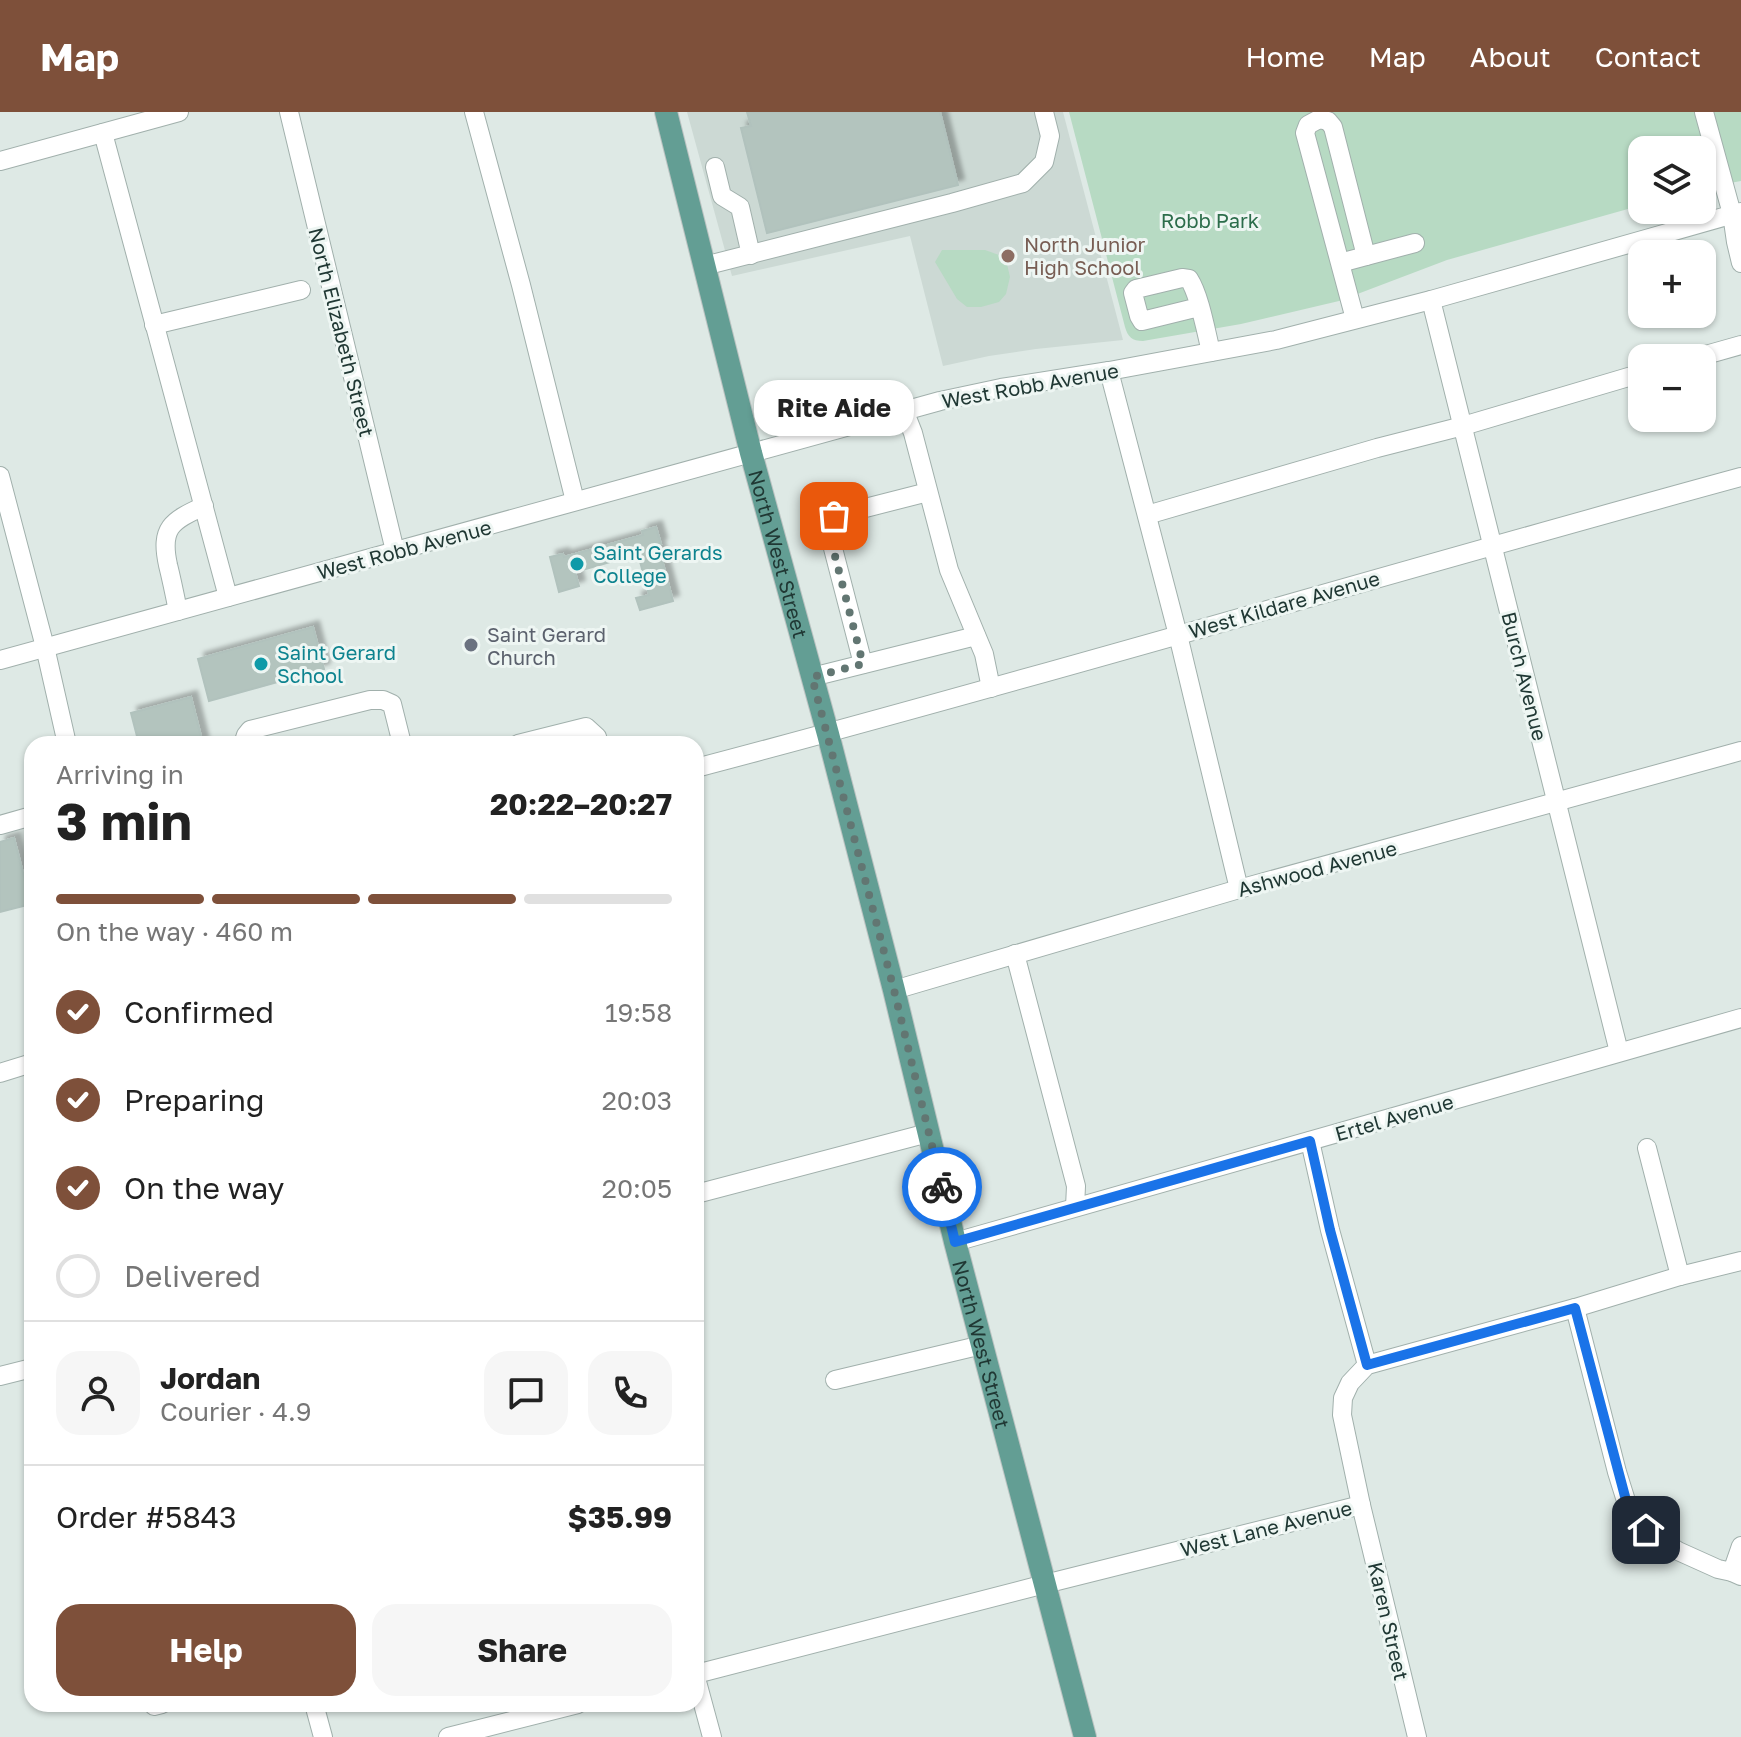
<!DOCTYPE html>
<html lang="en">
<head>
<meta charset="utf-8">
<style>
	:root { --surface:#fff; --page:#f6f6f6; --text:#222; --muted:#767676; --line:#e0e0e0; --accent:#7e503a }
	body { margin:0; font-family:"Golos Text",sans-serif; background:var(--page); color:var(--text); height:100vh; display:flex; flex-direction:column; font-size:30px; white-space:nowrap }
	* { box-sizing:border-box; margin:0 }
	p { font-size:26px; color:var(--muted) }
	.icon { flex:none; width:44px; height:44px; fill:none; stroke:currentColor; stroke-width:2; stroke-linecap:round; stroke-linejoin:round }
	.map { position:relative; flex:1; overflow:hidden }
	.panel { position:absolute; left:24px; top:624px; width:680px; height:976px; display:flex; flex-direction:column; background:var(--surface); border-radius:24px; box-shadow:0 2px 6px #0004 }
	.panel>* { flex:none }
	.fabs { position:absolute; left:1628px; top:24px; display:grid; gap:16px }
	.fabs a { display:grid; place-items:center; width:88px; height:88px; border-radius:16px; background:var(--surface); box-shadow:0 2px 6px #0004; font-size:40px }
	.pin { position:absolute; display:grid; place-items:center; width:68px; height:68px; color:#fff; margin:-34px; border-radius:16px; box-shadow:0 4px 12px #0006 }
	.courier { position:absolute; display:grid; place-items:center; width:80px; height:80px; margin:-40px; border:6px solid #1a73e8; border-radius:50%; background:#fff; color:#222; box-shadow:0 2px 10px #0007 }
	.bubble { position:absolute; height:56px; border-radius:24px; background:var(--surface); box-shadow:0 2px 6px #0004; font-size:26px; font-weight:700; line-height:56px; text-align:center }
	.overview em { font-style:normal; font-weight:700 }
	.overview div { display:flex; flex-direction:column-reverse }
	.overview { display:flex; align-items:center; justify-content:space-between; height:136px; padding:0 32px }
	h1 { font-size:52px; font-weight:700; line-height:60px }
	.bar { display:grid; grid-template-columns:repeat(4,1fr); gap:12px 8px; align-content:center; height:96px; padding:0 32px }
	.bar i { height:10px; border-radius:6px; background:var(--line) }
	.bar .current { background:var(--accent) }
	.bar p { grid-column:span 4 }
	.line { display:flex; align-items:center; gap:20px; padding:0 32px; border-top:2px solid var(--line) }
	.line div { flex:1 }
	.round { display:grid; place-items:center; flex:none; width:84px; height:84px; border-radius:24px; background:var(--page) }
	ol { padding:0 32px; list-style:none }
	li { display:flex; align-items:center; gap:24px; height:88px }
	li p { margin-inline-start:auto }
	li .icon { padding:8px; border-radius:50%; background:var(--accent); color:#fff; stroke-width:4 }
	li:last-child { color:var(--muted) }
	li i { width:44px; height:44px; border:4px solid var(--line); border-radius:50% }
	.button { display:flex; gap:16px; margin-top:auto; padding:16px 32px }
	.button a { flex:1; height:92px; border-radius:24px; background:var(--accent); color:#fff; font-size:32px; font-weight:700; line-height:92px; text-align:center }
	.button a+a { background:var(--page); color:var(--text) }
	header { display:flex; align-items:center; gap:48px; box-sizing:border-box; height:112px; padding:0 40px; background:var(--accent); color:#fff }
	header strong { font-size:38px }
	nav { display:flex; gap:44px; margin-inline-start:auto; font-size:28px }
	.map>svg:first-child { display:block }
	.built { fill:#ccd9d4 }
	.green { fill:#b7dac3 }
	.building { fill:#b3c4be; stroke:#b1c2bd; stroke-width:2; filter:url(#shadow) }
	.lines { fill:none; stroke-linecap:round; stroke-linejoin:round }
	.minor-casing { stroke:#a1b0ac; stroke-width:20 }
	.major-casing { stroke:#bcc3c2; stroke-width:24 }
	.minor { stroke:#fff; stroke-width:18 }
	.major { stroke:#639e94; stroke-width:22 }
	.done { stroke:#627672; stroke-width:8; stroke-dasharray:0 14.4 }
	.route { stroke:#1a73e8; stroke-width:10 }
	.education-dot { fill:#8d6e63; stroke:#eef6f3; stroke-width:3 }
	.culture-dot { fill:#0f9aa8; stroke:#eef6f3; stroke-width:3 }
	.worship-dot { fill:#6b7280; stroke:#eef6f3; stroke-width:3 }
	.labels { text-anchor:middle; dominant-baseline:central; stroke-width:6; stroke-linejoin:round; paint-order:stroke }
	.park-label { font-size:20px; fill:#2c6d4b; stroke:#eef6f3 }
	.education-label { font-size:20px; fill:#785e54; stroke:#eef6f3; text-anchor:start }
	.street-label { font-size:20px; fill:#203834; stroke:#eef6f3 }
	.culture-label { font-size:20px; fill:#0d838f; stroke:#eef6f3; text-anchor:start }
	.worship-label { font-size:20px; fill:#5b616d; stroke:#eef6f3; text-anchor:start }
</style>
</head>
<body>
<header>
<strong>Map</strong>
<nav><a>Home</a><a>Map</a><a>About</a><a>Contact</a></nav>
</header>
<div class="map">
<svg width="1741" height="1625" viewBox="0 0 1741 1625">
	<defs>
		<filter id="shadow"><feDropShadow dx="6" dy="-6" stdDeviation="2" flood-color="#0004"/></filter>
	</defs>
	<rect width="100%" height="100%" fill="#dee9e5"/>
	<polygon class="built" points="687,0 1063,0 1123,228 1036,237 989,244 943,254 910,124 732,164"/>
	<g class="green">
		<path d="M1069,0H1741V69L1702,76V38H1642V93L1447,148L1339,189L1241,212L1143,229C1132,229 1128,225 1125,215Z"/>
		<polygon points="942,138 985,138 999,143 1007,152 1010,165 1006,182 999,190 981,195 967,195 957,187 935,150"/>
	</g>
	<g class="building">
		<polygon points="747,0 940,0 958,73 767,121 741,16 751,14"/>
		<polygon points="656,415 661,432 658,433 673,489 640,498 636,486 649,483 638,442 575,460 579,474 559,480 550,445 563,442 564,445 643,423 642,419"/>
		<polygon points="313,515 324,557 209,589 198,547"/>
		<polygon points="191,585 203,632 139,632 131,601"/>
		<polygon points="14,726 31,792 0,800 0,730"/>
	</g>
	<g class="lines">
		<g class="minor-casing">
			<g id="minor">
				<polyline points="289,0 395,439"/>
				<polyline points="474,0 521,173 575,389"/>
				<polyline points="1704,0 1732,102 1736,130 1741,151"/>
				<polyline points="103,21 228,485"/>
				<polyline points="0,49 179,0"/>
				<polyline points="715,55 722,84 740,95 751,143"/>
				<polyline points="1366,144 1415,131"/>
				<polyline points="1340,151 1366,144 1333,15 1328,9 1319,7 1308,13 1305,21 1355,207"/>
				<polyline points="704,154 952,91 1023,71 1044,50 1050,24 1044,0"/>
				<polyline points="1431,188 1619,940"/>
				<path d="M1199,195L1142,209L1139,204L1133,181L1136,177L1182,166L1189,167C1200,184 1206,220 1211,240"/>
				<polyline points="154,213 301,178"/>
				<polyline points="1695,246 1741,233"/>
				<polyline points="1109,259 1178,523 1239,777"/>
				<polyline points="904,298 913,321 949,458 984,542 991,576"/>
				<polyline points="0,364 45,535 67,632"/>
				<polyline points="1147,403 1377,336 1463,314 1642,261"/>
				<path d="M178,499C175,484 172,469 168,453C160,416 171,409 204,394"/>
				<polyline points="0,548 940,289 1001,276 1109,259 1276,228 1431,188 1741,100"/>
				<polyline points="863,552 828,417 830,409 834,404 928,380"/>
				<polyline points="812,565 976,524"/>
				<polyline points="243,632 246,623 250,618 370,588 383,588 392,592 402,632"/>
				<polyline points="518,632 586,615 597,625 599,632"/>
				<path d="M696,656C1046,564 1392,460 1741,365"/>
				<polyline points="0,713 32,704"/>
				<polyline points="1015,842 1076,1074 1075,1095"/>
				<polyline points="894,878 1239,777 1741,639"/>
				<polyline points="0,961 32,951"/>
				<polyline points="1310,1029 1330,1118 1367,1253"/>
				<polyline points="1647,1036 1680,1164"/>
				<polyline points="696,1082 928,1021"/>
				<polyline points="955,1130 1741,906"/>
				<polyline points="1575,1196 1617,1360 1627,1392 1633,1405 1646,1418 1678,1439 1718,1457 1732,1460 1741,1464"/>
				<polyline points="0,1264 32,1256"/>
				<polyline points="835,1268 982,1233"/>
				<polyline points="1732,1460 1741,1434"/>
				<polyline points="696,1562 1045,1472 1361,1393"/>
				<polyline points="696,1566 712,1625"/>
				<polyline points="154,1592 154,1594 162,1592"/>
				<polyline points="314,1592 323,1625"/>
				<polyline points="448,1625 578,1592"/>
				<polyline points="1417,1625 1361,1393 1342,1303 1343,1286 1350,1271 1367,1253 1575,1196 1680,1164 1741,1149"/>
			</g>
		</g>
		<g class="major-casing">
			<g id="major">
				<path id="s1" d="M666,0L751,341L828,622L894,878L955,1130L1085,1625"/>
			</g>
		</g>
		<use href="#minor" class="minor"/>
		<use href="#major" class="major"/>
	</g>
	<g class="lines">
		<polyline class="done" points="834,404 830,409 828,417 863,552 812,565 894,878 942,1075"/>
		<polyline class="route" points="942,1075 955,1130 1310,1029 1330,1118 1367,1253 1575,1196 1627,1392 1633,1405 1646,1418"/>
	</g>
	<circle class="education-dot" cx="1008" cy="144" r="8"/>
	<g class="culture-dot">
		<circle cx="577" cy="452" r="8"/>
		<circle cx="261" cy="552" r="8"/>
	</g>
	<circle class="worship-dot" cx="471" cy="533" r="8"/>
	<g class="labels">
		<g class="park-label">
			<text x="1210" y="108">Robb Park</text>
		</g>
		<g class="education-label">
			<text x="1024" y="132">North Junior<tspan x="1024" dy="23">High School</tspan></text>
		</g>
		<g class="street-label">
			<text transform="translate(342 220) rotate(76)">North Elizabeth Street</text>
			<text transform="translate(1030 273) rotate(-10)">West Robb Avenue</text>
			<text transform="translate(404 437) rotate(-15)">West Robb Avenue</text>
			<text stroke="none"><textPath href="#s1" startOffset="456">North West Street</textPath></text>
			<text transform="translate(1284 492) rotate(-16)">West Kildare Avenue</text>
			<text transform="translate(1525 564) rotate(76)">Burch Avenue</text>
			<text transform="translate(1317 756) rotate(-15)">Ashwood Avenue</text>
			<text transform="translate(1394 1005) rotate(-16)">Ertel Avenue</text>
			<text stroke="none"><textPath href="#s1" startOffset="1272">North West Street</textPath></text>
			<text transform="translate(1266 1416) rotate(-14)">West Lane Avenue</text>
			<text transform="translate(1389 1509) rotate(77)">Karen Street</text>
		</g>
		<g class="culture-label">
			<text x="593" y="440">Saint Gerards<tspan x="593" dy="23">College</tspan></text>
			<text x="277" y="540">Saint Gerard<tspan x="277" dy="23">School</tspan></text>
		</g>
		<g class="worship-label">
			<text x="487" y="522">Saint Gerard<tspan x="487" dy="23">Church</tspan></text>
		</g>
	</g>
</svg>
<div class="fabs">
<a><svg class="icon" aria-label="layers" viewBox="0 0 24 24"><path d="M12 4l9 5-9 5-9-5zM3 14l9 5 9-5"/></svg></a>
<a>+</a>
<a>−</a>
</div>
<div class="pin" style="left:834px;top:404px;background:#ea580c"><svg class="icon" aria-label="bag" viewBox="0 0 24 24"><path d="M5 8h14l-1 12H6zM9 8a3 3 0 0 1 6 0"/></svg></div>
<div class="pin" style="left:1646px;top:1418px;background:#1f2937"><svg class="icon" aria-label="home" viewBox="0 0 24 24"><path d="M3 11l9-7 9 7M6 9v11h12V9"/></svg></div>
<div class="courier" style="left:942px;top:1075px"><svg class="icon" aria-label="bike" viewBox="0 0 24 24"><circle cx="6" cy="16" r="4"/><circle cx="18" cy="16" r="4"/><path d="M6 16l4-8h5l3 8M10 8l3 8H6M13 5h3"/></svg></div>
<div class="bubble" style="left:754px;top:268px;width:160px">Rite Aide</div>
<section class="panel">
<div class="overview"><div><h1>3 min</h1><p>Arriving in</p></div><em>20:22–20:27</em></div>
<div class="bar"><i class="current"></i><i class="current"></i><i class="current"></i><i></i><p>On the way · 460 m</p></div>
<ol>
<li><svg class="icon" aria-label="check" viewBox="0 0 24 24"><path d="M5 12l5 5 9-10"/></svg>Confirmed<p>19:58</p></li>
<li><svg class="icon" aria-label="check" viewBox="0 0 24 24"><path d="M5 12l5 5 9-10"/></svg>Preparing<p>20:03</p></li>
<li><svg class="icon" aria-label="check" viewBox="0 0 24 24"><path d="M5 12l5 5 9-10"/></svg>On the way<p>20:05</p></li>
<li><i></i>Delivered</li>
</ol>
<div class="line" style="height:144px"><a class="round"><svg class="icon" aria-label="person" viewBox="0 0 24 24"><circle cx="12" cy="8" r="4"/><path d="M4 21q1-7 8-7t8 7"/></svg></a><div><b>Jordan</b><p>Courier · 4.9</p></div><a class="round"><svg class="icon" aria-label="chat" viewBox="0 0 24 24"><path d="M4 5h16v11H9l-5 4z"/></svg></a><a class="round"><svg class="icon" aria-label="phone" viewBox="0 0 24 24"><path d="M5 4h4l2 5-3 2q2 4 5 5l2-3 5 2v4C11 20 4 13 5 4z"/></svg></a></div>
<div class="line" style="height:104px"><div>Order #5843</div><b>$35.99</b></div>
<div class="button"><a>Help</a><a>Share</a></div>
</section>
</div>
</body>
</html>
